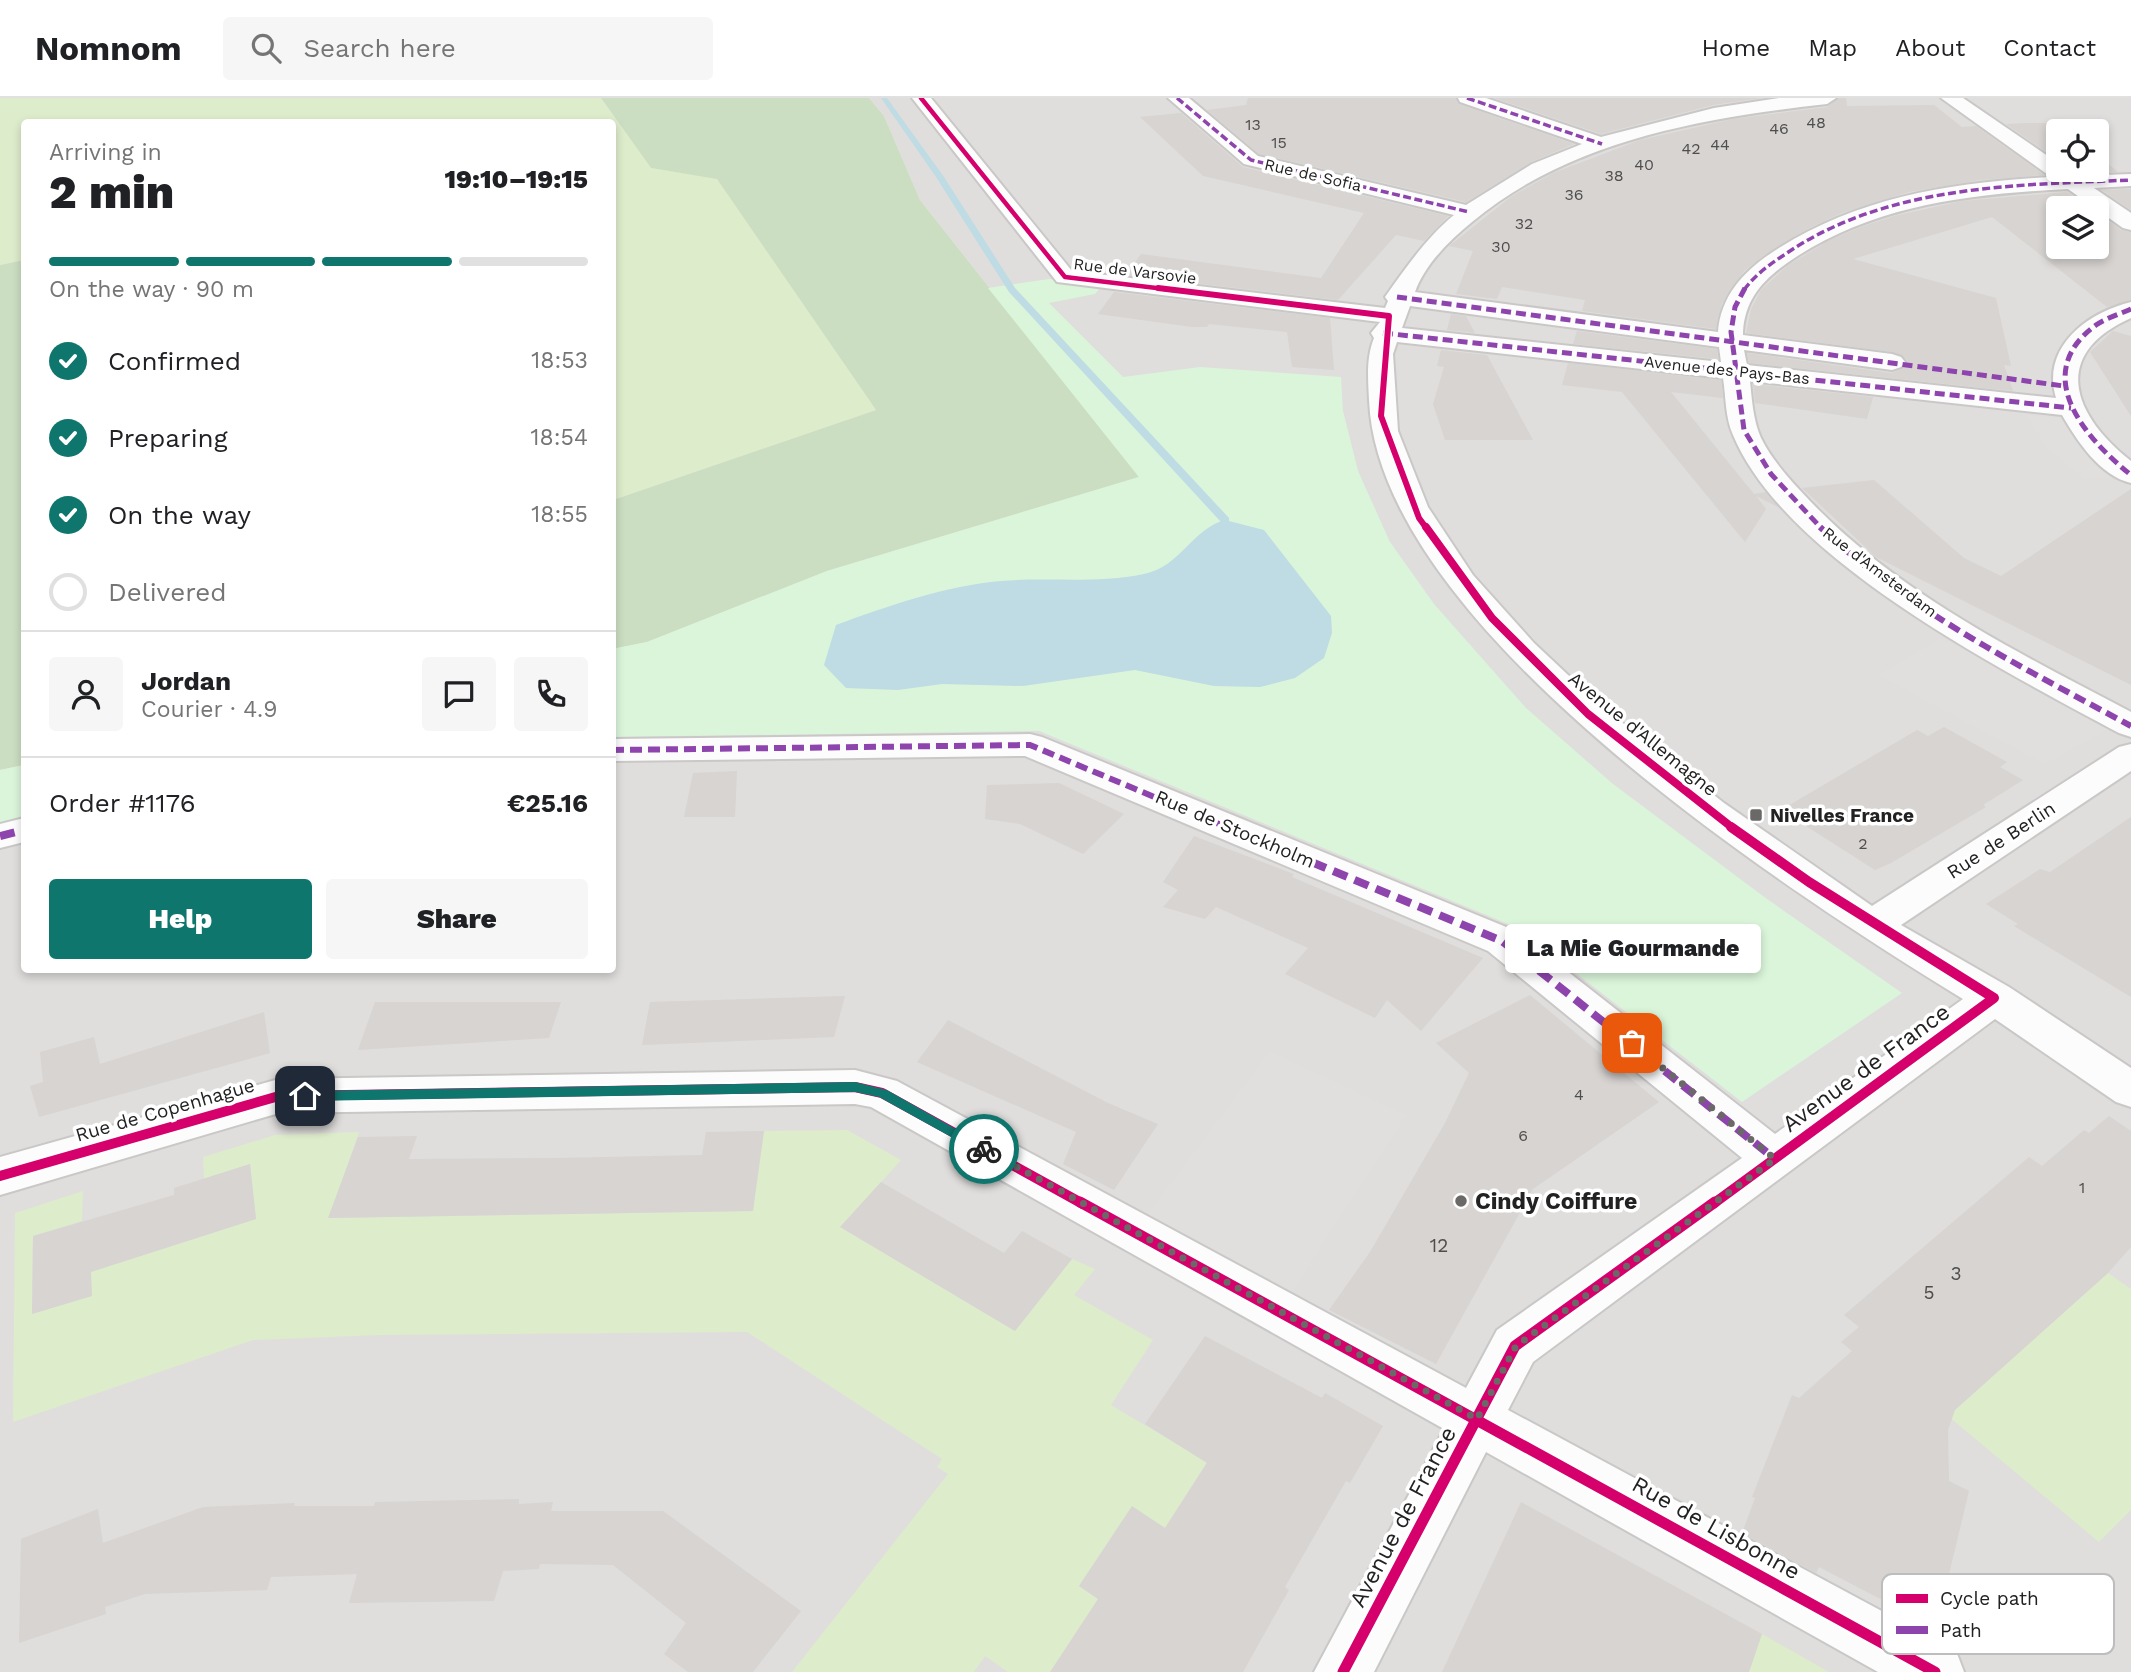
<!DOCTYPE html>
<html lang="en">
<head>
<meta charset="utf-8">
<style>
	:root { --surface:#fff; --page:#f6f6f6; --text:#202124; --muted:#757577; --line:#e0e0e0; --accent:#0f766e }
	body { margin:0; font-family:"Work Sans",sans-serif; background:var(--page); color:var(--text); height:100vh; display:flex; flex-direction:column; font-size:26px; white-space:nowrap }
	* { box-sizing:border-box; margin:0 }
	p { font-size:23px; color:var(--muted) }
	.icon { flex:none; width:38px; height:38px; fill:none; stroke:currentColor; stroke-width:2; stroke-linecap:round; stroke-linejoin:round }
	.map { position:relative; flex:1; overflow:hidden }
	.sheet { position:absolute; left:21px; top:21px; width:595px; height:854px; display:flex; flex-direction:column; background:var(--surface); border-radius:7px; box-shadow:0 4px 10px #0003 }
	.sheet>* { flex:none }
	.controls { position:absolute; left:2046px; top:21px; display:grid; gap:14px }
	.controls a { display:grid; place-items:center; width:63px; height:63px; border-radius:7px; background:var(--surface); box-shadow:0 4px 10px #0003; font-size:35px }
	.pin { position:absolute; display:grid; place-items:center; width:60px; height:60px; color:#fff; margin:-30px; border-radius:14px; box-shadow:0 4px 10px #0006 }
	.courier { position:absolute; display:grid; place-items:center; width:70px; height:70px; margin:-35px; border:5px solid #0f766e; border-radius:50%; background:#fff; color:#222; box-shadow:0 2px 9px #0007 }
	.bubble { position:absolute; height:49px; border-radius:7px; background:var(--surface); box-shadow:0 4px 10px #0003; font-size:23px; font-weight:800; line-height:49px; text-align:center }
	.headline em { font-style:normal; font-weight:800 }
	.headline div { display:flex; flex-direction:column-reverse }
	.headline { display:flex; align-items:center; justify-content:space-between; height:119px; padding:0 28px }
	h1 { font-size:46px; font-weight:800; line-height:52px }
	.bar { display:grid; grid-template-columns:repeat(4,1fr); gap:10px 7px; align-content:center; height:84px; padding:0 28px }
	.bar i { height:9px; border-radius:5px; background:var(--line) }
	.bar .active { background:var(--accent) }
	.bar p { grid-column:span 4 }
	.line { display:flex; align-items:center; gap:18px; padding:0 28px; border-top:2px solid var(--line) }
	.line div { flex:1 }
	.round { display:grid; place-items:center; flex:none; width:74px; height:74px; border-radius:7px; background:var(--page) }
	ol { padding:0 28px; list-style:none }
	li { display:flex; align-items:center; gap:21px; height:77px }
	li p { margin-inline-start:auto }
	li .icon { padding:7px; border-radius:50%; background:var(--accent); color:#fff; stroke-width:4 }
	li:last-child { color:var(--muted) }
	li i { width:38px; height:38px; border:4px solid var(--line); border-radius:50% }
	.button { display:flex; gap:14px; margin-top:auto; padding:14px 28px }
	.button a { flex:1; height:80px; border-radius:7px; background:var(--accent); color:#fff; font-size:28px; font-weight:800; line-height:80px; text-align:center }
	.button a+a { background:var(--page); color:var(--text) }
	header { display:flex; align-items:center; gap:42px; box-sizing:border-box; height:98px; padding:0 35px; background:var(--surface); border-bottom:2px solid var(--line) }
	header strong { font-size:33px }
	nav { display:flex; gap:38px; margin-inline-start:auto; font-size:24px }
	.search { width:490px; height:63px; background:var(--page); display:flex; align-items:center; gap:18px; box-sizing:border-box; padding:0 24px; border-radius:7px; color:var(--muted); font-size:26px }
	.map>svg:first-child { display:block }
	.residential { fill:#dfdedc; fill-rule:evenodd }
	.grass { fill:#ddeccb }
	.forest { fill:#cbdec1 }
	.park { fill:#daf5da }
	.parking { fill:#e0dfde }
	.water { fill:#bfdbe3 }
	.lines { fill:none; stroke-linecap:round; stroke-linejoin:round }
	.stream { fill:#bfdbe3; fill-rule:evenodd }
	.building { fill:#d7d4d2 }
	.minor-casing { stroke:#c9c8c7; stroke-width:4 }
	.minor { fill:#fdfcfc; fill-rule:evenodd }
	.quiet-far3 { stroke:#8e44ad; stroke-width:3.5; stroke-dasharray:8 3.5; stroke-linecap:butt }
	.quiet-far2 { stroke:#8e44ad; stroke-width:5; stroke-dasharray:10 5; stroke-linecap:butt }
	.quiet-far1 { stroke:#8e44ad; stroke-width:6; stroke-dasharray:12 6; stroke-linecap:butt }
	.quiet { stroke:#8e44ad; stroke-width:8; stroke-dasharray:15 8; stroke-linecap:butt }
	.cycleway-far4-casing { stroke:#fff; stroke-width:7 }
	.cycleway-far3-casing { stroke:#fff; stroke-width:9 }
	.cycleway-far2-casing { stroke:#fff; stroke-width:11 }
	.cycleway-far1-casing { stroke:#fff; stroke-width:14 }
	.cycleway-casing { stroke:#fff; stroke-width:16 }
	.cycleway-far4 { stroke:#d6006c; stroke-width:4.5 }
	.cycleway-far3 { stroke:#d6006c; stroke-width:6 }
	.cycleway-far2 { stroke:#d6006c; stroke-width:8 }
	.cycleway-far1 { stroke:#d6006c; stroke-width:10 }
	.cycleway { stroke:#d6006c; stroke-width:11 }
	.route { fill:#0f766e }
	.done { stroke:#6a6968; stroke-width:7; stroke-dasharray:0 12.6 }
	.poi-dot { fill:#6a6968; stroke:#fff; stroke-width:2.5 }
	.labels { text-anchor:middle; dominant-baseline:central; stroke-width:7; stroke-linejoin:round; paint-order:stroke }
	.number-label { font-size:16px; fill:#4f4e4e }
	.far-street-label { font-size:16px; fill:#222; stroke:#fff }
	.street-label { font-size:19px; fill:#222; stroke:#fff }
	.poi-label { font-size:19px; font-weight:bold; fill:#222; stroke:#fff; text-anchor:start }
	.near-number-label { font-size:19px; fill:#4f4e4e }
	.near-street-label { font-size:23px; fill:#222; stroke:#fff }
	.near-poi-label { font-size:23px; font-weight:bold; fill:#222; stroke:#fff; text-anchor:start }
	.key { fill:#fff; stroke:#bdbdbd; stroke-width:2 }
	.key-label { font-size:19px; fill:#222 }
</style>
</head>
<body>
<header>
<strong>Nomnom</strong>
<div class="search"><svg class="icon" aria-label="search" viewBox="0 0 24 24"><circle cx="10" cy="10" r="6"/><path d="M15 15l6 6"/></svg>Search here</div>
<nav><a>Home</a><a>Map</a><a>About</a><a>Contact</a></nav>
</header>
<div class="map">
<svg width="2131" height="1574" viewBox="0 0 2131 1574">
	<rect width="100%" height="100%" fill="#f0eeeb"/>
	<path class="residential" d="M869,0H2131V1574H0V672L24,667V872H612L613,551L647,544L827,473L1139,379L920,102L884,18ZM2058,33H2096V72H2058ZM2058,110H2096V149H2058Z"/>
	<g class="grass">
		<polygon points="0,0 601,0 651,70 717,80 876,312 613,402 612,24 24,24 24,162 0,167"/>
		<polygon points="847,1032 901,1062 841,1129 1015,1233 1072,1161 1095,1171 1074,1197 1153,1242 1111,1307 1207,1364 1165,1430 1132,1409 1079,1488 1098,1501 1063,1574 1008,1574 985,1558 974,1574 792,1574 948,1376 937,1369 942,1361 747,1234 381,1237 253,1242 13,1324 15,1115 83,1093 82,1123 33,1138 32,1216 91,1198 91,1163 111,1167 256,1121 250,1066 204,1081 203,1059 275,1037 359,1034 329,1120 752,1113 764,1033"/>
		<polygon points="2108,1175 2131,1191 2131,1412 2099,1444 1948,1318"/>
		<polygon points="1762,1536 1829,1574 1749,1574"/>
	</g>
	<g class="forest">
		<polygon points="601,0 869,0 884,18 920,102 1139,379 827,473 647,544 613,551 613,402 876,312 717,81 651,70"/>
		<polygon points="24,162 24,667 0,672 0,167"/>
	</g>
	<g class="park">
		<polygon points="1049,181 1102,188 1095,196 1049,205 1123,279 1200,269 1341,279 1343,313 1358,373 1390,444 1434,506 1526,610 1613,686 1767,801 1902,895 1742,1004 1518,830 1039,633 613,639 612,551 647,544 827,473 1139,379 988,190"/>
		<polygon points="24,667 21,721 0,726 0,672"/>
	</g>
	<g class="parking">
		<polygon points="2027,317 2058,320 2116,378 2085,381 2047,350"/>
		<polygon points="1942,540 2108,631 2045,666 1878,577"/>
		<polygon points="1270,953 1406,1017 1292,1193 1147,1117"/>
	</g>
	<path class="water" d="M1225,422L1264,432L1331,518L1332,535L1324,560L1295,580L1260,589L1214,588L1135,572L1023,588L942,586L898,592L846,590L824,567L836,527C888,508 945,488 1001,483C1048,479 1097,486 1144,476C1180,469 1192,431 1225,422Z"/>
	<g class="lines">
		<polygon class="stream" points="881,0 887,0 944,79 1015,190 1229,420 1229,424 1221,424 1009,194 936,79"/>
	</g>
	<g class="building">
		<polygon points="1248,0 1456,0 1459,6 1574,46 1531,64 1466,104 1259,56 1207,12 1246,7"/>
		<polygon points="1494,0 1762,0 1713,7 1601,36"/>
		<polygon points="1838,0 1846,0 1847,8 1934,7 1962,29 1976,28 2044,77 1980,82 1909,94 1842,115 1809,130 1766,156 1744,173 1722,206 1716,231 1582,213 1585,202 1502,189 1497,201 1456,196 1473,153 1449,148 1512,98 1553,75 1640,42 1733,21 1827,9"/>
		<polygon points="1181,15 1243,69 1448,118 1424,143 1396,137 1338,202 1126,177 1141,156 1321,180 1364,115 1203,78 1140,19"/>
		<polygon points="2027,25 2059,25 2069,33 2058,33 2058,62 2006,26"/>
		<polygon points="2096,56 2118,74 2078,75 2072,72 2096,72"/>
		<polygon points="2131,91 2131,112 2102,92"/>
		<polygon points="2067,94 2091,110 2058,110 2058,149 2096,149 2096,114 2121,132 2131,134 2131,202 2107,209 1992,119 1853,161 1996,200 2011,268 2004,267 2013,293 1749,265 1747,255 1892,275 1902,271 1907,262 1893,254 1746,235 1751,211 1761,192 1787,168 1828,143 1861,129 1894,118 1962,103"/>
		<polygon points="1114,194 1330,220 1334,272 1292,269 1287,234 1209,226 1207,229 1192,229 1098,216"/>
		<polygon points="1451,216 1466,218 1475,235 1447,232"/>
		<polygon points="1577,233 1717,251 1718,261 1573,246"/>
		<polygon points="2113,233 2131,238 2131,318 2090,254"/>
		<polygon points="1441,252 1487,257 1533,342 1445,342 1433,306 1444,269 1437,268"/>
		<polygon points="1568,265 1721,282 1723,300 1671,294 1754,396 1766,394 1780,410 1756,398 1766,411 1745,444 1622,294 1562,287"/>
		<polygon points="1753,286 1873,299 1867,321 1755,305"/>
		<polygon points="1874,382 1964,460 2001,478 2131,391 2131,587 1876,459 1802,390"/>
		<polygon points="1944,629 2007,664 2000,669 2023,682 1983,707 1986,709 1891,765 1875,772 1781,712 1917,632 1928,638"/>
		<polygon points="737,673 735,719 684,719 693,675"/>
		<polygon points="1059,685 1124,716 1083,756 1020,726 985,721 987,687"/>
		<polygon points="2131,719 2131,899 2014,828 2018,826 1986,806 2040,771 2050,774"/>
		<polygon points="1194,738 1294,776 1292,779 1483,860 1421,933 1387,902 1375,920 1285,876 1308,850 1216,809 1205,821 1163,809 1178,792 1163,784"/>
		<polygon points="1530,897 1659,1004 1533,1091 1436,1266 1329,1212 1370,1154 1445,1025 1469,975 1436,945"/>
		<polygon points="845,898 834,939 642,947 650,904"/>
		<polygon points="375,904 561,904 549,940 358,952"/>
		<polygon points="264,914 270,955 39,1019 30,988 43,984 40,954 94,939 100,966"/>
		<polygon points="948,922 1108,1005 1158,1026 1114,1092 1063,1066 1076,1034 917,964"/>
		<polygon points="2109,1018 2131,1033 2131,1149 2108,1175 1955,1312 1948,1332 1949,1383 1969,1393 1936,1530 1819,1469 1816,1475 1742,1435 1755,1400 1752,1399 1792,1297 1799,1300 1852,1253 1841,1244 1859,1229 1844,1217 2029,1059 2042,1068 2084,1032 2089,1035"/>
		<polygon points="764,1033 753,1113 328,1120 358,1039 417,1038 409,1061 556,1060 702,1057 706,1034"/>
		<polygon points="250,1066 256,1121 91,1174 92,1198 32,1216 33,1138 174,1097 174,1090"/>
		<polygon points="881,1084 1004,1155 1022,1133 1072,1161 1015,1233 840,1129"/>
		<polygon points="1205,1238 1322,1300 1325,1295 1383,1328 1350,1385 1346,1383 1285,1489 1289,1492 1243,1574 1050,1574 1098,1501 1079,1488 1132,1408 1165,1430 1207,1365 1145,1326"/>
		<polygon points="519,1401 519,1406 553,1404 551,1413 663,1413 801,1513 753,1574 688,1574 664,1556 686,1525 613,1467 540,1466 539,1471 503,1473 494,1503 349,1505 357,1476 271,1479 267,1492 145,1496 105,1509 106,1516 19,1545 21,1441 98,1411 103,1445 203,1409 295,1405 294,1408 374,1408 375,1404"/>
		<polygon points="1521,1404 1762,1536 1749,1574 1442,1574"/>
	</g>
	<g class="lines">
		<g class="minor-casing">
			<g id="minor">
				<path d="M912,0H931L1072,173L1385,210L1388,203L1385,199C1405,171 1426,140 1454,117L1244,66L1168,0H1189L1258,58L1466,107L1532,66L1582,46L1460,4L1458,0H1486L1601,39L1714,10L1779,0H1836L1827,6C1703,20 1570,42 1472,124C1449,143 1425,166 1415,194L1718,234C1721,195 1747,170 1779,150C1861,98 1956,84 2051,79L1941,0H1963L2058,65V72H2068L2077,78L2131,76V88L2094,90L2131,115V132L2123,130L2068,91C1972,96 1878,106 1796,159C1767,178 1745,198 1743,234V237L1892,256L1901,259L1905,264L1901,269L1892,272L1744,252L1747,267L2056,300C2041,250 2086,215 2131,204V220C2050,256 2072,317 2131,363V385C2100,378 2077,343 2062,317L1750,283C1752,302 1753,322 1761,340C1773,364 1792,384 1810,403C1899,496 2019,555 2131,614V639L2119,635C2004,573 1785,462 1733,337C1725,319 1726,299 1723,280L1397,244L1393,256L1398,333L1428,409L1473,477L1534,545L1600,607L1724,705L1872,808L2119,649L2131,646V673L1901,827L2009,889L2131,970V1009L2116,1004L1995,921L1533,1264L1508,1312L1956,1553L1964,1574H1878L1486,1354L1374,1574H1314L1444,1331L871,1009L855,1006L279,1015L0,1097V1059L279,981L855,972L897,983L1466,1290L1497,1232L1742,1060L1488,853L1025,658L612,663V641L1030,636L1042,639L1516,833L1775,1036L1963,901C1785,792 1378,528 1369,302C1368,280 1366,260 1374,240L1371,235L1380,224L1057,184ZM1410,208L1719,249L1721,264L1402,230Z"/>
				<polygon points="24,720 24,744 0,750 0,726"/>
			</g>
		</g>
		<use href="#minor" class="minor"/>
		<g class="quiet-far3">
			<polyline points="1177,0 1251,62 1469,114"/>
			<polyline points="1467,0 1602,46"/>
			<path d="M1744,192C1757,174 1775,163 1793,151C1893,87 2016,87 2131,82"/>
		</g>
		<g class="quiet-far2">
			<polyline points="1745,190 1735,209 1731,234 1744,332 1771,376 1822,431"/>
			<polyline points="1397,199 2064,288"/>
			<path d="M2131,211C2120,216 2106,220 2096,227C2029,276 2085,340 2131,377"/>
			<polyline points="1383,235 2071,310"/>
		</g>
		<g class="quiet-far1">
			<path d="M1820,429C1910,514 2024,570 2131,628"/>
			<polyline points="612,652 1030,647 1231,731"/>
		</g>
		<g class="quiet">
			<polyline points="1227,729 1502,843 1775,1061"/>
			<polyline points="0,738 24,732"/>
		</g>
		<g class="cycleway-far4-casing">
			<polyline id="cycleway-far4" points="921,0 1065,179 1173,192"/>
		</g>
		<g class="cycleway-far3-casing">
			<polyline id="cycleway-far3" points="1158,190 1389,218 1381,318 1419,420 1427,431"/>
		</g>
		<g class="cycleway-far2-casing">
			<polyline id="cycleway-far2" points="1426,429 1492,520 1588,616 1734,731"/>
		</g>
		<g class="cycleway-far1-casing">
			<g id="cycleway-far1">
				<polyline points="0,1078 279,998 855,989 882,995 1083,1106"/>
				<polyline points="1713,1106 1994,900 1809,784 1731,729"/>
			</g>
		</g>
		<g class="cycleway-casing">
			<g id="cycleway">
				<polyline points="1080,1104 1935,1574"/>
				<polyline points="1343,1574 1515,1248 1715,1104"/>
			</g>
		</g>
		<use href="#cycleway-far4" class="cycleway-far4"/>
		<use href="#cycleway-far3" class="cycleway-far3"/>
		<use href="#cycleway-far2" class="cycleway-far2"/>
		<use href="#cycleway-far1" class="cycleway-far1"/>
		<use href="#cycleway" class="cycleway"/>
	</g>
	<polygon class="route" points="855,984 887,992 991,1051 984,1056 980,1055 879,999 855,994 305,1003 299,998 305,993"/>
	<g class="lines">
		<polyline class="done" points="984,1051 1477,1321 1516,1248 1775,1061 1632,945"/>
	</g>
	<g class="poi-dot">
		<rect x="1749" y="710" width="14" height="14" rx="3.5"/>
		<circle cx="1461" cy="1103" r="7"/>
	</g>
	<g class="labels">
		<g class="number-label">
			<text x="1816" y="24">48</text>
			<text x="1253" y="26">13</text>
			<text x="1779" y="30">46</text>
			<text x="1279" y="44">15</text>
			<text x="1720" y="46">44</text>
			<text x="1691" y="50">42</text>
			<text x="1644" y="66">40</text>
			<text x="1614" y="77">38</text>
			<text x="1574" y="96">36</text>
			<text x="1524" y="125">32</text>
			<text x="1501" y="148">30</text>
			<text x="1863" y="745">2</text>
			<text x="1579" y="996">4</text>
			<text x="1523" y="1037">6</text>
			<text x="2082" y="1089">1</text>
		</g>
		<g class="far-street-label">
			<text transform="translate(1313 77) rotate(13)">Rue de Sofia</text>
			<text transform="translate(1135 173) rotate(7)">Rue de Varsovie</text>
			<text transform="translate(1727 272) rotate(6)">Avenue des Pays-Bas</text>
			<text transform="translate(1880 474) rotate(37)">Rue d'Amsterdam</text>
		</g>
		<g class="street-label">
			<text transform="translate(1643 636) rotate(39)">Avenue d'Allemagne</text>
			<text transform="translate(1235 731) rotate(23)">Rue de Stockholm</text>
			<text transform="translate(2001 742) rotate(-33)">Rue de Berlin</text>
			<text transform="translate(165 1012) rotate(-16)">Rue de Copenhague</text>
		</g>
		<g class="poi-label">
			<text x="1770" y="717">Nivelles France</text>
		</g>
		<g class="near-number-label">
			<text x="1439" y="1147">12</text>
			<text x="1956" y="1175">3</text>
			<text x="1929" y="1194">5</text>
		</g>
		<g class="near-street-label">
			<text transform="translate(1866 970) rotate(-36)">Avenue de France</text>
			<text transform="translate(1403 1419) rotate(-62)">Avenue de France</text>
			<text transform="translate(1716 1430) rotate(29)">Rue de Lisbonne</text>
		</g>
		<g class="near-poi-label">
			<text x="1475" y="1103">Cindy Coiffure</text>
		</g>
	</g>
	<rect x="1882" y="1476" width="232" height="80" rx="10" class="key"/>
	<rect x="1896" y="1496" width="32" height="9" fill="#d6006c"/>
	<rect x="1896" y="1528" width="32" height="8" fill="#8e44ad"/>
	<g class="key-label">
		<text x="1940" y="1507">Cycle path</text>
		<text x="1940" y="1539">Path</text>
	</g>
</svg>
<div class="controls">
<a><svg class="icon" aria-label="locate" viewBox="0 0 24 24"><circle cx="12" cy="12" r="6"/><path d="M12 2v4M12 18v4M2 12h4M18 12h4"/></svg></a>
<a><svg class="icon" aria-label="layers" viewBox="0 0 24 24"><path d="M12 4l9 5-9 5-9-5zM3 14l9 5 9-5"/></svg></a>
</div>
<div class="pin" style="left:1632px;top:945px;background:#ea580c"><svg class="icon" aria-label="bag" viewBox="0 0 24 24"><path d="M5 8h14l-1 12H6zM9 8a3 3 0 0 1 6 0"/></svg></div>
<div class="pin" style="left:305px;top:998px;background:#1f2937"><svg class="icon" aria-label="home" viewBox="0 0 24 24"><path d="M3 11l9-7 9 7M6 9v11h12V9"/></svg></div>
<div class="courier" style="left:984px;top:1051px"><svg class="icon" aria-label="bike" viewBox="0 0 24 24"><circle cx="6" cy="16" r="4"/><circle cx="18" cy="16" r="4"/><path d="M6 16l4-8h5l3 8M10 8l3 8H6M13 5h3"/></svg></div>
<div class="bubble" style="left:1505px;top:826px;width:256px">La Mie Gourmande</div>
<section class="sheet">
<div class="headline"><div><h1>2 min</h1><p>Arriving in</p></div><em>19:10–19:15</em></div>
<div class="bar"><i class="active"></i><i class="active"></i><i class="active"></i><i></i><p>On the way · 90 m</p></div>
<ol>
<li><svg class="icon" aria-label="check" viewBox="0 0 24 24"><path d="M5 12l5 5 9-10"/></svg>Confirmed<p>18:53</p></li>
<li><svg class="icon" aria-label="check" viewBox="0 0 24 24"><path d="M5 12l5 5 9-10"/></svg>Preparing<p>18:54</p></li>
<li><svg class="icon" aria-label="check" viewBox="0 0 24 24"><path d="M5 12l5 5 9-10"/></svg>On the way<p>18:55</p></li>
<li><i></i>Delivered</li>
</ol>
<div class="line" style="height:126px"><a class="round"><svg class="icon" aria-label="person" viewBox="0 0 24 24"><circle cx="12" cy="8" r="4"/><path d="M4 21q1-7 8-7t8 7"/></svg></a><div><b>Jordan</b><p>Courier · 4.9</p></div><a class="round"><svg class="icon" aria-label="chat" viewBox="0 0 24 24"><path d="M4 5h16v11H9l-5 4z"/></svg></a><a class="round"><svg class="icon" aria-label="phone" viewBox="0 0 24 24"><path d="M5 4h4l2 5-3 2q2 4 5 5l2-3 5 2v4C11 20 4 13 5 4z"/></svg></a></div>
<div class="line" style="height:91px"><div>Order #1176</div><b>€25.16</b></div>
<div class="button"><a>Help</a><a>Share</a></div>
</section>
</div>
</body>
</html>
